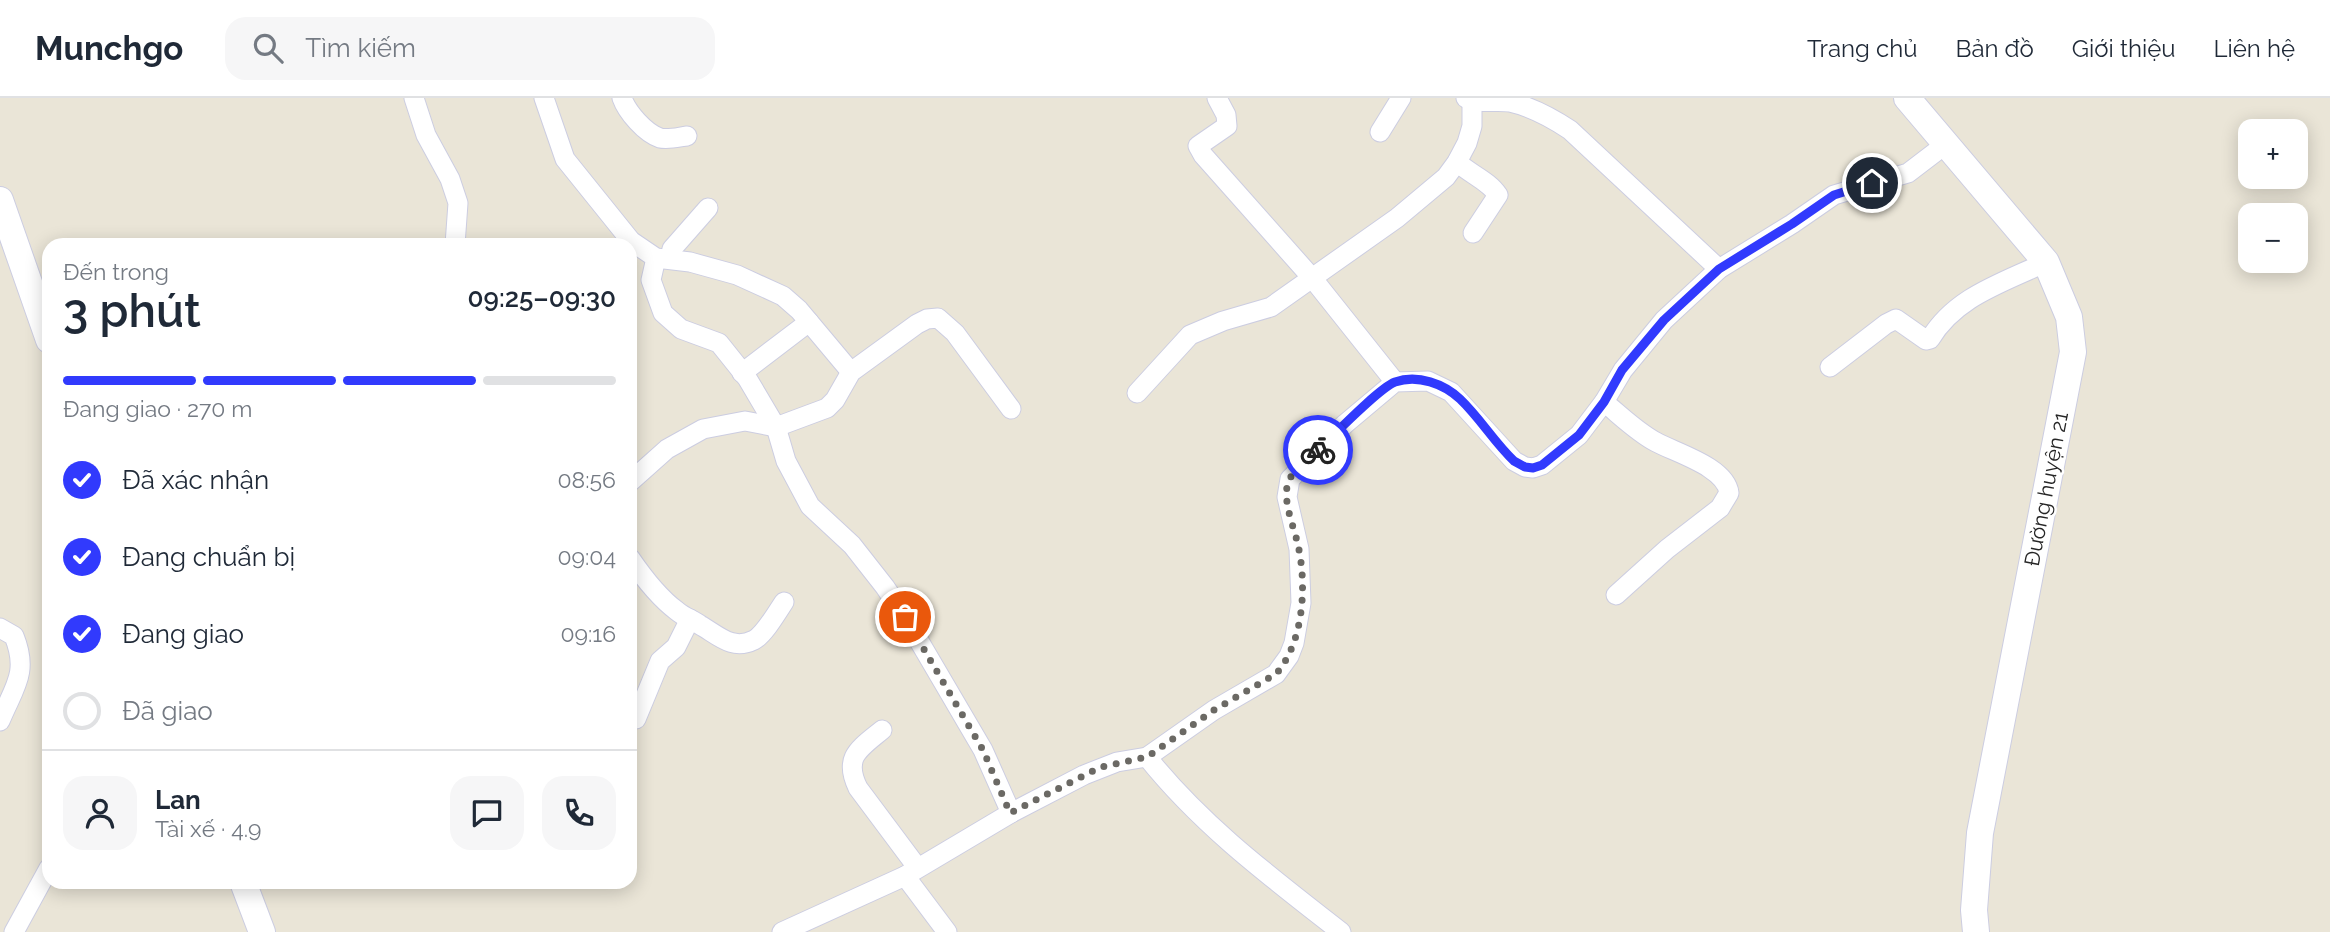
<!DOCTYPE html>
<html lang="vi">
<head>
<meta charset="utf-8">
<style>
	:root { --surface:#fff; --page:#f6f6f7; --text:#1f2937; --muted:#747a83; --line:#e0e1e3; --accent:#313afd }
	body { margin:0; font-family:Raleway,sans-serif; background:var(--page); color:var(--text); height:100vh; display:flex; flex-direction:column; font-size:26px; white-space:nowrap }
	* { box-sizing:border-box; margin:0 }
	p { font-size:23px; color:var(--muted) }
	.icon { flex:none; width:38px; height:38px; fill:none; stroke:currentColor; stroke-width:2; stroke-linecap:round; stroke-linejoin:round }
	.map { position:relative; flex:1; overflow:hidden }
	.side { position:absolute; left:42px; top:140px; width:595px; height:651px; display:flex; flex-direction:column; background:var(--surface); border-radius:21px; box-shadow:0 4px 18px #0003 }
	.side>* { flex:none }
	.buttons { position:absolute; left:2238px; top:21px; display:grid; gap:14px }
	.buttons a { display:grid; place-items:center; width:70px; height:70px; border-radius:14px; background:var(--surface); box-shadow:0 4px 18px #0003; font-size:35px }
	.pin { position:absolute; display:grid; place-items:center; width:60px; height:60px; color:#fff; margin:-30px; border:4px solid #fff; border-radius:50%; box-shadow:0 2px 7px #0007 }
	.courier { position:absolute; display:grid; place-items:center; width:70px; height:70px; margin:-35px; border:5px solid #313afd; border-radius:50%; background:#fff; color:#222; box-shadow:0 2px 9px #0007 }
	.overview em { font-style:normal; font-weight:600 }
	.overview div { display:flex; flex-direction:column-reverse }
	.overview { display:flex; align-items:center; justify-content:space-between; height:119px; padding:0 21px }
	h1 { font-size:46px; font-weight:600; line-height:52px }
	.bar { display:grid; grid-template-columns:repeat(4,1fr); gap:10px 7px; align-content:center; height:84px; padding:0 21px }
	.bar i { height:9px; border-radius:5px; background:var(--line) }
	.bar .active { background:var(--accent) }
	.bar p { grid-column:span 4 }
	.line { display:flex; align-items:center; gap:18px; padding:0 21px; border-top:2px solid var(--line) }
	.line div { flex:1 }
	.round { display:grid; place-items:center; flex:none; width:74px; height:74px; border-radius:21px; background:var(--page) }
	ol { padding:0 21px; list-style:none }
	li { display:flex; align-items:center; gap:21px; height:77px }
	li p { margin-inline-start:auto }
	li .icon { padding:7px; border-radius:50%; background:var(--accent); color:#fff; stroke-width:4 }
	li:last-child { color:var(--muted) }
	li i { width:38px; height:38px; border:4px solid var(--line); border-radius:50% }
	header { display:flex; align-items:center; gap:42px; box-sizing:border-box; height:98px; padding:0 35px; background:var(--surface); border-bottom:2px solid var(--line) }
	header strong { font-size:33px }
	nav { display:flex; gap:38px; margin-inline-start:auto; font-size:24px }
	.search { width:490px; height:63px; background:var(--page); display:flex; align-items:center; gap:18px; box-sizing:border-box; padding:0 24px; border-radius:21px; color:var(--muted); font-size:26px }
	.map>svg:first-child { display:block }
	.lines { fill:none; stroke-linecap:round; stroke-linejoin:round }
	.street-casing { stroke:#cccde1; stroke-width:21 }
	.secondary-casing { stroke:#cccde1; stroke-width:28 }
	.street { stroke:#fff; stroke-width:19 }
	.secondary { stroke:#fff; stroke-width:26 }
	.done { stroke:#6b6964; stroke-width:7; stroke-dasharray:0 12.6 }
	.route { stroke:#313afd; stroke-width:9 }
	.labels { text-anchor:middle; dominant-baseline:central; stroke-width:5; stroke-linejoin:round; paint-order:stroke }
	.street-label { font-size:21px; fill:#262626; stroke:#fff }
</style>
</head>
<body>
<header>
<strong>Munchgo</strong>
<div class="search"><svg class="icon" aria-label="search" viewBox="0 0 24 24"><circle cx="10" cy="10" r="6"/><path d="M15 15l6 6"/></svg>Tìm kiếm</div>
<nav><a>Trang chủ</a><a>Bản đồ</a><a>Giới thiệu</a><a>Liên hệ</a></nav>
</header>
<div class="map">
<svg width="2330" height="834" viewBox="0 0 2330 834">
	<rect width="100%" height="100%" fill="#eae5d7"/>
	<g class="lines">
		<g class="street-casing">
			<g id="street">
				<polyline points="414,0 426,37 450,81 458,105 455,147"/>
				<polyline points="544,0 565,61 631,143 656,160 690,164 737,177 783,198 799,212 851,274"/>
				<path d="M622,0C627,14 645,35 660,40C668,42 679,39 687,38"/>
				<polyline points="1217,0 1226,17 1227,28 1198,48 1203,57 1313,181 1395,284"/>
				<path d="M1466,0C1480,6 1496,2 1510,4C1532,9 1552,20 1570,32L1719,171"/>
				<polyline points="1380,34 1401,0"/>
				<path d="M1457,64C1470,76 1489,83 1498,97L1473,135"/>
				<polyline points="656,160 651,182 663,215 681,231 719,245 747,280 776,329 786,363 810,408 852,447 885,489 905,519 983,652 1011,715"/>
				<polyline points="670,160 672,151 708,110"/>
				<path d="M1830,269L1886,226L1896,221L1926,242L1930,241C1956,198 2003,185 2046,164"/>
				<polyline points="742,275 809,224"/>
				<polyline points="1137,295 1190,237 1223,223 1271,209 1397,120 1446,79 1457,64 1467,45 1472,28 1472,2"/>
				<path d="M1604,304C1620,317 1637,334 1656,344C1676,355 1726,369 1729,395L1720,410L1667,451L1616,497"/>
				<polyline points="630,384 667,351 703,331 745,323 776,329 827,310 835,302 851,274 917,226 927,221 938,220 955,235 1011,311"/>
				<path d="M630,460C643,479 658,499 677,513C684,519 693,522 700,527C718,537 732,553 754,542C764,537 778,513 784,504"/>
				<path d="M0,530L14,538C29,575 14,589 0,623"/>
				<polyline points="636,621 660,563 676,549 690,521"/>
				<path d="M882,632C859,651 843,659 858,690L917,769"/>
				<path d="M1147,659C1202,728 1272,780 1341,834"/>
				<polyline points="905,778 947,834"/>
				<polyline points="14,834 49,770"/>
				<polyline points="782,834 905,778 1011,715 1084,677 1117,664 1147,659 1214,612 1276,576 1289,558 1294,545 1301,505 1299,451 1287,399 1290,381 1345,326 1395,284 1428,283 1451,294 1514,363 1525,369 1533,370 1542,367 1579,337 1604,304 1623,272 1664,222 1719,171 1792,126 1834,97 1908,75 1946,46"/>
			</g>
		</g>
		<g class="secondary-casing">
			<g id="secondary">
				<polyline points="1907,0 2046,164 2069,219 2073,254 1980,735 1974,812 1976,834"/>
				<polyline points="0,102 49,242"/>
				<polyline points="243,784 262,834"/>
			</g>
		</g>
		<use href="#street" class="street"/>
		<use href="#secondary" class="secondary"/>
	</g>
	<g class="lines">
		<path class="done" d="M905,519L983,652L1010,715L1101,669L1147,659L1214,612L1276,576C1304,544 1307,487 1298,447C1294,429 1284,407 1287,389C1289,374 1308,362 1318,352"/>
		<path class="route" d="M1318,352C1333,338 1379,290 1395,284C1418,276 1444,286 1460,301C1480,320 1494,344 1514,363L1525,369L1533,370L1542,367L1579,337L1604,304L1622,272L1664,222L1719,171L1792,126L1834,97L1872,85"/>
	</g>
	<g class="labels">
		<g class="street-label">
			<text transform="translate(2046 391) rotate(-79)">Đường huyện 21</text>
		</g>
	</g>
</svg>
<div class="buttons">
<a>+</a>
<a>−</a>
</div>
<div class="pin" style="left:905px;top:519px;background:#ea580c"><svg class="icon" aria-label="bag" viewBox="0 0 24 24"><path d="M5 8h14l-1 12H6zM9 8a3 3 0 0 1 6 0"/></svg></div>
<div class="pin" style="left:1872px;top:85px;background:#1f2937"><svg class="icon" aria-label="home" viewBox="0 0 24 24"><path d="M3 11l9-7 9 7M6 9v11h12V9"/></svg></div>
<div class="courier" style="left:1318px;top:352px"><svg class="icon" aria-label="bike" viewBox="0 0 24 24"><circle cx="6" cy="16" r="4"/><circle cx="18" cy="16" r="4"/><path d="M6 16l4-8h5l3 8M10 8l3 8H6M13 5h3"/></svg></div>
<section class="side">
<div class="overview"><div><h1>3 phút</h1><p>Đến trong</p></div><em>09:25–09:30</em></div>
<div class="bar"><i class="active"></i><i class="active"></i><i class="active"></i><i></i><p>Đang giao · 270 m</p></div>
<ol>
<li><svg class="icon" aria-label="check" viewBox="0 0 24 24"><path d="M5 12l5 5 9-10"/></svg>Đã xác nhận<p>08:56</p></li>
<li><svg class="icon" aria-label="check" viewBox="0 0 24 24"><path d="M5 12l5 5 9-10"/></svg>Đang chuẩn bị<p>09:04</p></li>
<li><svg class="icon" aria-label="check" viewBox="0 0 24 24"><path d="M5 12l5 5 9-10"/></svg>Đang giao<p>09:16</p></li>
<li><i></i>Đã giao</li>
</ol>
<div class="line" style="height:126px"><a class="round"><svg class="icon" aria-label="person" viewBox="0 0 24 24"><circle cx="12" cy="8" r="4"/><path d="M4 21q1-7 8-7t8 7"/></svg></a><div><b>Lan</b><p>Tài xế · 4.9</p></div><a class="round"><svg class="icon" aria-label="chat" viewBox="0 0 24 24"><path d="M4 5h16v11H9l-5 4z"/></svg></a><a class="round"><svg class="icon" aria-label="phone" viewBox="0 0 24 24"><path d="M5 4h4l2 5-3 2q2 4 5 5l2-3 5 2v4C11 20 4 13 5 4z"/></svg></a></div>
</section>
</div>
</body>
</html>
